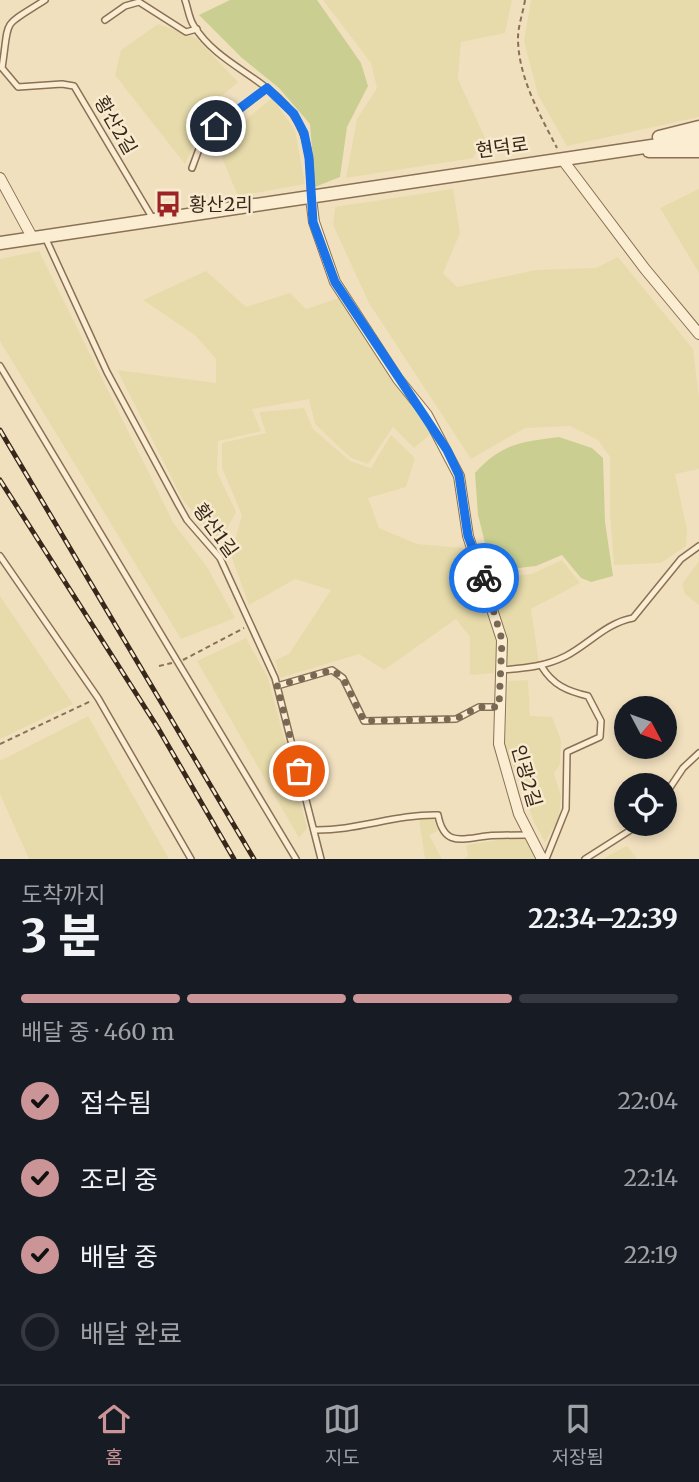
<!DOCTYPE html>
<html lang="ko">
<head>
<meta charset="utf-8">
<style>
	:root { --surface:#171b24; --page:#20242c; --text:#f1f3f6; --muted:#9ea1a6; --line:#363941; --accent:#cb9598 }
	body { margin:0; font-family:Merriweather,"Noto Sans KR",serif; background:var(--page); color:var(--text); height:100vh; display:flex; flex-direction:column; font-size:26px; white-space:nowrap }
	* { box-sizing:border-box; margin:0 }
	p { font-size:23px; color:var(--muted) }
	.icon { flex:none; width:38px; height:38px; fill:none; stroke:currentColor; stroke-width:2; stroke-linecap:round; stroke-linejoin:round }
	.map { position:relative; height:859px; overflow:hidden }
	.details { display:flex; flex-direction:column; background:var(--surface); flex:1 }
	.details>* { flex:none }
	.needle { width:46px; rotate:131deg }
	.fabs { position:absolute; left:614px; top:696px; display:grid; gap:14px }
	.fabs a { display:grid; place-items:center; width:63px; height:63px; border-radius:50%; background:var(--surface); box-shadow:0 4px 10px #0003; font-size:35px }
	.pin { position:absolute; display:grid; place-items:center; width:60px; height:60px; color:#fff; margin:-30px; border:4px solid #fff; border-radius:50%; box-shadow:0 2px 7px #0007 }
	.courier { position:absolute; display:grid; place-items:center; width:70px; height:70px; margin:-35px; border:5px solid #1a73e8; border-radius:50%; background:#fff; color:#222; box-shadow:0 2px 9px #0007 }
	.head em { font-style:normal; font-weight:800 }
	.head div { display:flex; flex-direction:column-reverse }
	.head { display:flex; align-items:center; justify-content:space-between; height:119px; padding:0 21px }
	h1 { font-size:46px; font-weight:800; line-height:52px }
	.bar { display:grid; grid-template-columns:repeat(4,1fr); gap:10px 7px; align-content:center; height:84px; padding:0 21px }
	.bar i { height:9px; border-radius:5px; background:var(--line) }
	.bar .selected { background:var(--accent) }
	.bar p { grid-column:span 4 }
	ol { padding:0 21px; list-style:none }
	li { display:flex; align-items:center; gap:21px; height:77px }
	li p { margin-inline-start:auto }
	li .icon { padding:7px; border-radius:50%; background:var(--accent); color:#111; stroke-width:4 }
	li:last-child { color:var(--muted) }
	li i { width:38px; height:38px; border:4px solid var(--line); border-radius:50% }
	.dock { display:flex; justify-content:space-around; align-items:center; height:98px; border-top:2px solid var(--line); background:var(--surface); font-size:19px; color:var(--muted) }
	.dock a { display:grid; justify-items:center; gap:4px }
	.dock .selected { color:var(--accent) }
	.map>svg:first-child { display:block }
	.farmland { fill:#e7dbab }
	.green { fill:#cacf91 }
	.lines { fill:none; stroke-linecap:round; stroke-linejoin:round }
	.service-casing { stroke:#8a7056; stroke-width:8 }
	.minor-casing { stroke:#8a7056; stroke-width:12 }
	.tertiary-casing { stroke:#8a7056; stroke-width:15 }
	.path { stroke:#8a7056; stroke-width:2; stroke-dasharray:5 3.5; stroke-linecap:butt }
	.service { stroke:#fbedd1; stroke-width:5 }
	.minor { stroke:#fbedd1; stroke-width:10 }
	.tertiary { stroke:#fbedd1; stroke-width:12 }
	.rail-casing { stroke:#38281b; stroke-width:5 }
	.rail { stroke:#f7eace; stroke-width:2.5; stroke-dasharray:8; stroke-linecap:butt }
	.done { stroke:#796854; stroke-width:7; stroke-dasharray:0 12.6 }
	.route { stroke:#1a73e8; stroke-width:9 }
	.labels { text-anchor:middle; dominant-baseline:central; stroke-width:5; stroke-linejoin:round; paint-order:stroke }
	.street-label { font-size:19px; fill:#38281b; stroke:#f7eace }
	.poi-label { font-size:19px; fill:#38281b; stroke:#f7eace; text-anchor:start }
</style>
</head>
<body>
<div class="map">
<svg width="699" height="859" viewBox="0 0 699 859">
	<rect width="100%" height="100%" fill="#f1e0be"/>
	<g class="farmland">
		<polygon points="323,0 512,0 505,33 461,42 458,79 485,138 473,158 346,178 357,119 377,88 371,63"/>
		<polygon points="531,0 699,0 699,117 567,146 538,95 524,41"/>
		<polygon points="158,24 196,38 238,82 217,100 226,111 198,136 185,164 115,75 121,50"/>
		<polygon points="272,98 295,130 305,184 238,196 216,144"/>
		<polygon points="453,189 460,233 443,273 457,287 536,270 596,268 618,257 693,349 699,398 699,469 675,474 687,530 686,546 661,563 614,565 610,513 610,457 598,440 570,426 525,428 471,459 369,303 333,225 335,207"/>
		<polygon points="699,189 699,273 660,208"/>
		<polygon points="39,251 174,524 207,567 235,618 181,639 0,341 0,259"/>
		<polygon points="206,271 246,307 290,293 306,309 339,298 432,433 414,448 393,427 368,464 351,458 315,424 309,399 252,409 261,431 218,441 217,472 236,512 219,544 183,500 117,370 216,383 216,359 195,335 143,300"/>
		<polygon points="304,408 313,429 350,461 371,468 391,435 415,458 406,487 368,498 379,528 417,544 463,548 497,638 494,673 470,675 470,637 456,619 384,670 359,654 280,678 275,660 289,654 331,590 295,579 249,605 231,555 242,515 222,468 222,443 266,433 259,412"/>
		<polygon points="562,560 580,583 531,609 539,663 505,666 506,640 488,578 532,574"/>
		<polygon points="699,561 699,605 685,594 682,584"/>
		<polygon points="0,596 73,704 0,739"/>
		<polygon points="246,638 268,678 287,749 307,828 299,838 197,661"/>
		<polygon points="528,680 530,716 552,717 561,740 560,764 554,774 561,796 559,818 545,842 535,824 505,747 508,681"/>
		<polygon points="88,716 169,859 29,859 0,794 0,761"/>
		<polygon points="419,819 434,819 438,831 429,835 442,859 425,859"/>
		<polygon points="524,836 538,859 463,859 468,856 466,845"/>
		<polygon points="627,846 637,859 603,859 606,857"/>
	</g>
	<g class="green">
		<polygon points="230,0 317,0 361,63 368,86 347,127 340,177 315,187 310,124 279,88 242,58 199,15"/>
		<path d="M559,437L592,448L603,458L605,522L613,576L591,582L581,578L562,555L536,566L492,571L478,515L475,473C502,443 521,442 559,437Z"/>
	</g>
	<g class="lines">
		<g class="service-casing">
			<g id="service">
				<path d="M45,0C0,29 10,16 2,68L18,87L62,84L74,86L153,219"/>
				<path d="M185,0C188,8 189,19 194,26C221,70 282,81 302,131C311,151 310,174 311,195"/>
				<polyline points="105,20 125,6 139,2 186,32 197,29"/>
				<polyline points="192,168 203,138 267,88"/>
				<polyline points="45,237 107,372 178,504 187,520 220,558 275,678 321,859"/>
				<polyline points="0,366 296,859"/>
				<polyline points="0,556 98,698 191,859"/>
				<path d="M542,667C553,685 567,691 588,696L601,721L600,737L567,752L566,809L546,859"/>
				<path d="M501,670C524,668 544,667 566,656C589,644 606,623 633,618L681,559L699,546"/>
				<polyline points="277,686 332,670 343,678 364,721 456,719 479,707 499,707"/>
				<polyline points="665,795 683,768 699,753"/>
				<path d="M314,830C356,831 396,814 438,815C444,847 462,839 487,836C500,835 514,835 527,835"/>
				<polyline points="585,859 640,824"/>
			</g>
		</g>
		<g class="minor-casing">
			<g id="minor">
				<polyline points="562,159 645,269 699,334"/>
				<polyline points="0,178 32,237"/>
				<polyline points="311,198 314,222 335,282 398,379 427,415 459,476 468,536 502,640 499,744 519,814 542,859"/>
			</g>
		</g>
		<g class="tertiary-casing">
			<g id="tertiary">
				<polyline points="659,137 699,127"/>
				<polyline points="649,151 699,151"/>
				<polyline points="0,243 699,139"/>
			</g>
		</g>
		<g class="path">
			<path d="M525,0C523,13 518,26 518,38C518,77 540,115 557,148"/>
			<polyline points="183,660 244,628"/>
			<polyline points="159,666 172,663"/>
			<polyline points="0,744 91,701"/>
		</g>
		<use href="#service" class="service"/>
		<use href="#minor" class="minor"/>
		<use href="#tertiary" class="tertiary"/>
		<g class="rail-casing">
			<g id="rail">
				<polyline points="0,430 254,859"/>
				<polyline points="0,480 158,728 234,859"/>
			</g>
		</g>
		<use href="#rail" class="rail"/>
	</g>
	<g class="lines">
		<polyline class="done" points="299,771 277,686 332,670 343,678 364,721 456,719 478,707 499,707 502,640 484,578"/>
		<polyline class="route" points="216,126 267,88 294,114 304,133 309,158 313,222 335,282 447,450 459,475 468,536 484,578"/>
	</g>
	<defs>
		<g id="bus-bare" transform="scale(2.1)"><path d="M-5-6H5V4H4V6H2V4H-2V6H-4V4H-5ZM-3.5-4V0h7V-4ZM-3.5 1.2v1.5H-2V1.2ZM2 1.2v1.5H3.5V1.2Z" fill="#9d2226" stroke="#f7eace" stroke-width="2.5" paint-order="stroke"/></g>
	</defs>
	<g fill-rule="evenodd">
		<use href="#bus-bare" x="168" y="204"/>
	</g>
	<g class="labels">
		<g class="street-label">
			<text transform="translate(116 125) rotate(60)">황산2길</text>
			<text transform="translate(502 147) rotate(-8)">현덕로</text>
			<text transform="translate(216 530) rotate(54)">황산1길</text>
			<text transform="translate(527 776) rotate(74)">인광2길</text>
		</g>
		<g class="poi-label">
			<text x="189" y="204">황산2리</text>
		</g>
	</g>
</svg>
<div class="fabs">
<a><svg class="needle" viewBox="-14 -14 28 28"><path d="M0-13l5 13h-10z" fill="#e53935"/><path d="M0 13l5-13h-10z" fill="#9ea1a6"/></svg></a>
<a><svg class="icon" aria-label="locate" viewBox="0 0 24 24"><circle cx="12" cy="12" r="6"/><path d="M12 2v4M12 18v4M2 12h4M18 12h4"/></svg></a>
</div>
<div class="pin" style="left:299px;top:771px;background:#ea580c"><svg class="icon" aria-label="bag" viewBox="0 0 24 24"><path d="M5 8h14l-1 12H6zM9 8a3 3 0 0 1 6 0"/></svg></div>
<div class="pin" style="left:216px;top:126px;background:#1f2937"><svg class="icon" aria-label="home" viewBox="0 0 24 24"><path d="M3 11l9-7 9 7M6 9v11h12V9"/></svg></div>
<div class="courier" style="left:484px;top:578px"><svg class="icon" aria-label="bike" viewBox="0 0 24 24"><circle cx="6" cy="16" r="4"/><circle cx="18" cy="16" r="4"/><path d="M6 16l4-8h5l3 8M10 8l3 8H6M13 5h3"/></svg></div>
</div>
<section class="details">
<div class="head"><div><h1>3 분</h1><p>도착까지</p></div><em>22:34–22:39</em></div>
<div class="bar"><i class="selected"></i><i class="selected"></i><i class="selected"></i><i></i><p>배달 중 · 460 m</p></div>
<ol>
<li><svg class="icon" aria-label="check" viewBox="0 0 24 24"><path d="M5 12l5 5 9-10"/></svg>접수됨<p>22:04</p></li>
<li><svg class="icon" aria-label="check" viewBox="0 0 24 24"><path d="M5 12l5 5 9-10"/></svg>조리 중<p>22:14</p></li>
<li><svg class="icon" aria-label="check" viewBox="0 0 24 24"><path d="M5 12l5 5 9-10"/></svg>배달 중<p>22:19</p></li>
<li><i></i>배달 완료</li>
</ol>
</section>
<nav class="dock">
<a class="selected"><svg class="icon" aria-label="home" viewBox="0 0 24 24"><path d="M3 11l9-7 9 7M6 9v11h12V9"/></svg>홈</a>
<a><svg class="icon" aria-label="map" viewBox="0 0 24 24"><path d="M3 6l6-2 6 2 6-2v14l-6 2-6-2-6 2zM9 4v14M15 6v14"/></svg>지도</a>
<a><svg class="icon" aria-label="saved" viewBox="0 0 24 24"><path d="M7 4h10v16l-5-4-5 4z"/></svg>저장됨</a>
</nav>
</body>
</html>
